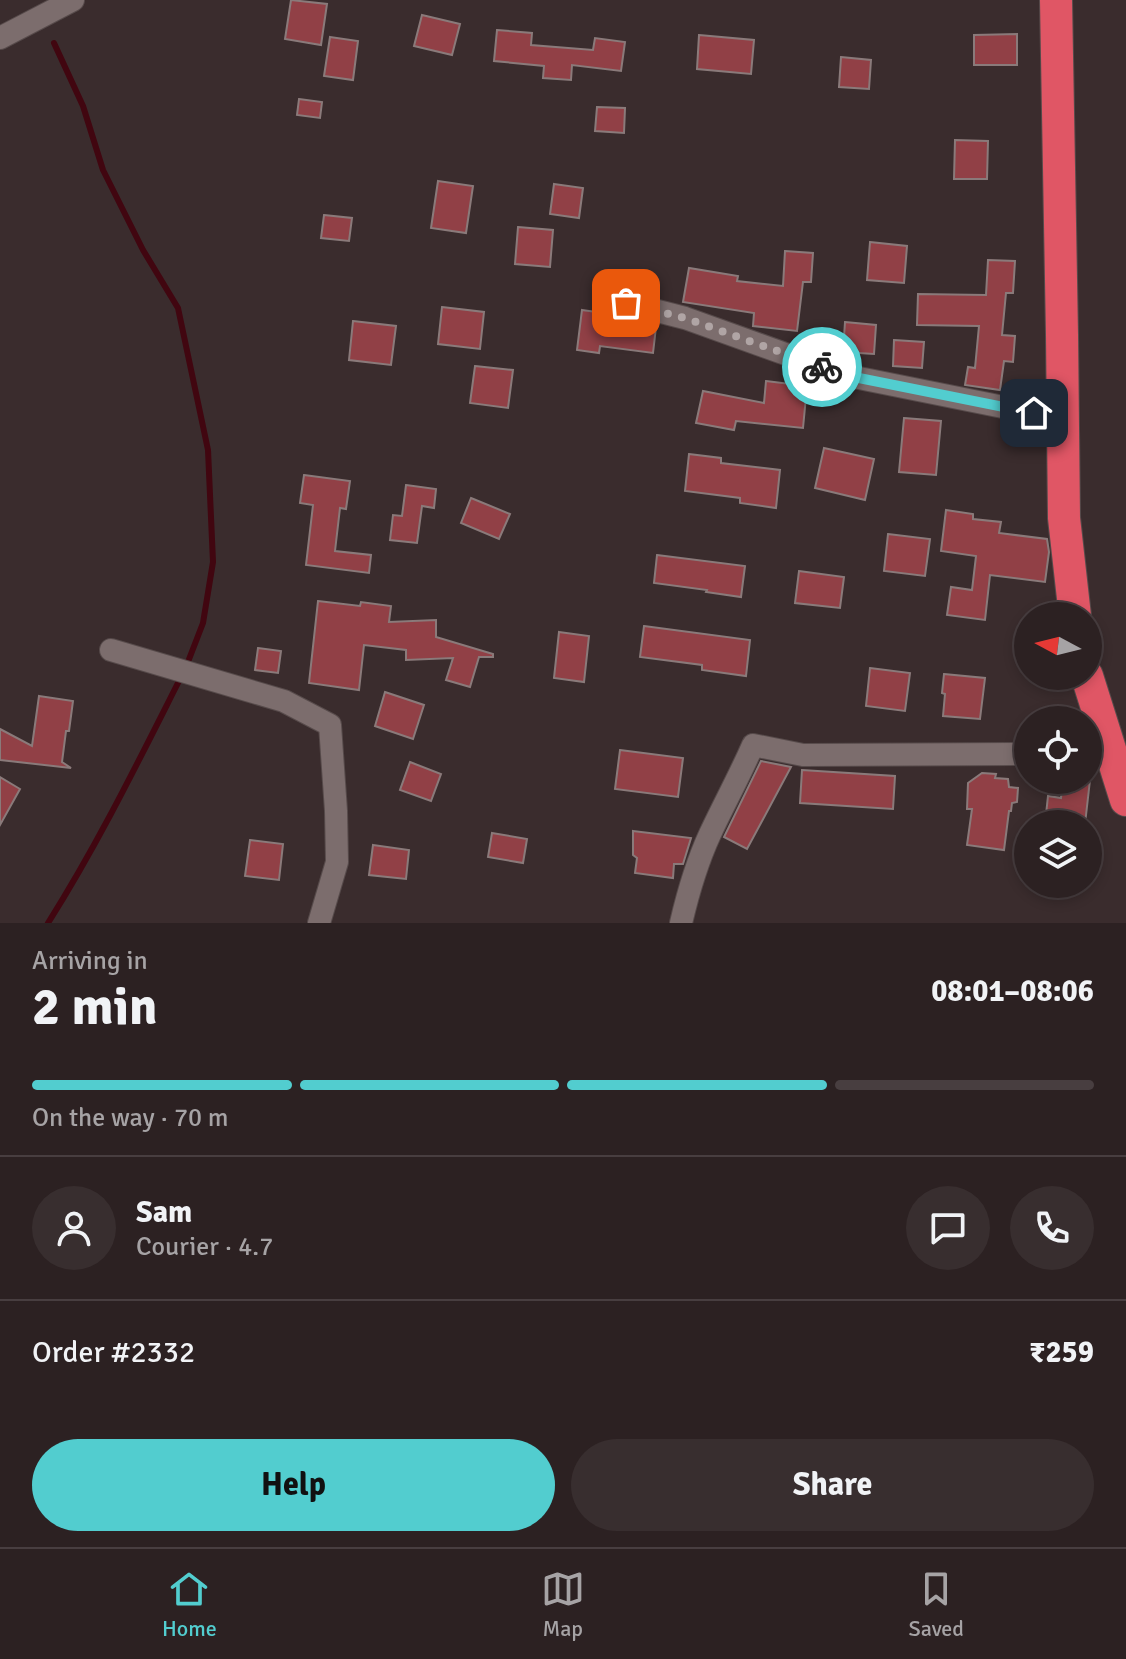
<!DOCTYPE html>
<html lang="en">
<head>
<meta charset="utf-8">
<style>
	:root { --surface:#2c2122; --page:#382e2f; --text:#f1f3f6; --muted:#a6a3a5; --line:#483e40; --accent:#52cdcf }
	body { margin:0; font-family:Signika,sans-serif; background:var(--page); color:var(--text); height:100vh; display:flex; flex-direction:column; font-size:30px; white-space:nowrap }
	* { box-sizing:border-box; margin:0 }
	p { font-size:26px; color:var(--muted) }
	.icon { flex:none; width:44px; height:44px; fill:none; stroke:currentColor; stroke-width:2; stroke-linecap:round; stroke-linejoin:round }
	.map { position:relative; height:923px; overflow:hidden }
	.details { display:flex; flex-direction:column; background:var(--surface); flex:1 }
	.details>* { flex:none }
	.needle { width:52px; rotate:277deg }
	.controls { position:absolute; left:1014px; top:602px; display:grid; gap:16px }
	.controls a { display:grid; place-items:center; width:88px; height:88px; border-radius:50%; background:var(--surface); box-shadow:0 4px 12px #0003,0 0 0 2px var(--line); font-size:40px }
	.pin { position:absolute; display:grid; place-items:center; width:68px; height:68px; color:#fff; margin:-34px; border-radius:16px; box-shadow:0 4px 12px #0006 }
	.courier { position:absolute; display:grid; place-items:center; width:80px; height:80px; margin:-40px; border:6px solid #52cdcf; border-radius:50%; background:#fff; color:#222; box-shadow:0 2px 10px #0007 }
	.head em { font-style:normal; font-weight:700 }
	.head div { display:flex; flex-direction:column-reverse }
	.head { display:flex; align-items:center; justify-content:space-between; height:136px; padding:0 32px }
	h1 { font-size:52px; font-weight:700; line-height:60px }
	.bar { display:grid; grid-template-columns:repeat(4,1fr); gap:12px 8px; align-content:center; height:96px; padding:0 32px }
	.bar i { height:10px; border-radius:6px; background:var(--line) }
	.bar .on { background:var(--accent) }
	.bar p { grid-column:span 4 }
	.line { display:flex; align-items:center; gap:20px; padding:0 32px; border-top:2px solid var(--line) }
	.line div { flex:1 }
	.round { display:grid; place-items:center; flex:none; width:84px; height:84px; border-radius:42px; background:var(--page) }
	.action { display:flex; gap:16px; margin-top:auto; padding:16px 32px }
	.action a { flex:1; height:92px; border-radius:48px; background:var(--accent); color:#111; font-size:32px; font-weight:700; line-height:92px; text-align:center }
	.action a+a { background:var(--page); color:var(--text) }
	.menu { display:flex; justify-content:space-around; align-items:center; height:112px; border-top:2px solid var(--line); background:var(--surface); font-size:22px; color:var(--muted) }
	.menu a { display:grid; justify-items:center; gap:4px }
	.menu .on { color:var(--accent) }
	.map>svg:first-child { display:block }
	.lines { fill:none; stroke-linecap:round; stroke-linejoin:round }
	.stream { stroke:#410610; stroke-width:6 }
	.building { fill:#914046; stroke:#8a7a7a; stroke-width:2 }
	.minor-casing { stroke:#574b4b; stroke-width:24 }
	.highway-casing { stroke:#574b4b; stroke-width:34 }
	.minor { stroke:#7c6d6d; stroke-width:22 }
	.highway { stroke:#e05665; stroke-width:32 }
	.done { stroke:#b0a5a5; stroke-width:8; stroke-dasharray:0 14.4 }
	.route { stroke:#52cdcf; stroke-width:10 }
</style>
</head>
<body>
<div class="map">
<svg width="1126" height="923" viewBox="0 0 1126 923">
	<rect width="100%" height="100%" fill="#3a2c2d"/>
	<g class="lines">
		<g class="stream">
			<polyline points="54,43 83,106 103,170 143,250 178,308 208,450 213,562 203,623 186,667"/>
			<path d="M48,923C98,844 139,760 181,677"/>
		</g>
	</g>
	<g class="building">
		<polygon points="291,0 327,4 321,45 285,39"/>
		<polygon points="422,15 460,24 452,55 414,46"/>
		<polygon points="497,30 532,33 531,45 593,50 595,38 625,42 621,71 572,65 571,80 543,78 544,66 494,61"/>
		<polygon points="1017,34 1017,65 974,65 974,35"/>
		<polygon points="699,35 754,40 751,74 697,69"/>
		<polygon points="330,37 358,41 353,80 324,76"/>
		<polygon points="841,57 871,60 869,89 839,87"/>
		<polygon points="299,99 322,102 320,118 297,115"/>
		<polygon points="597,107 625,108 624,133 595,131"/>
		<polygon points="955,140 988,141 987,179 954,179"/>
		<polygon points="438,181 473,186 466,233 431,228"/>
		<polygon points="554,184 583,188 579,218 550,214"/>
		<polygon points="324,215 352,218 349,241 321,238"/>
		<polygon points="518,227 553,230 550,267 515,264"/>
		<polygon points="870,242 907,246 904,283 867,280"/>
		<polygon points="785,251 813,253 811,282 803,282 797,331 753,326 754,313 683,302 689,268 738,276 737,281 783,286"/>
		<polygon points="988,260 1015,261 1013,293 1006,293 1002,335 1015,336 1013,362 1004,361 1000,390 965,385 968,367 975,368 979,326 917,325 918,294 986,295"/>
		<polygon points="442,307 484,312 480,349 438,344"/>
		<polygon points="582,310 604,313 603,320 656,327 653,353 600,346 599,353 577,350"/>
		<polygon points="353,321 396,326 391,365 349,360"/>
		<polygon points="845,322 876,325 874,354 843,352"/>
		<polygon points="894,340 924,342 922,368 893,366"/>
		<polygon points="475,366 513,370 508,408 470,403"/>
		<polygon points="766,381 807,386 803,428 736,421 734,430 696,423 703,391 764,403"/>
		<polygon points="904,418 941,421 936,475 899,472"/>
		<polygon points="824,448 874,459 865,500 815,488"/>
		<polygon points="689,454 721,458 721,463 780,470 776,508 740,503 740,498 685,491"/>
		<polygon points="304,475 350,481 346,509 340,508 335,551 371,555 369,573 306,565 313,505 300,503"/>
		<polygon points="406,485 436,489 434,508 422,506 417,543 390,540 393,515 402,516"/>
		<polygon points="471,498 510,514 499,539 461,523"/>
		<polygon points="946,510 973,514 973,519 1001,522 999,533 1047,539 1049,552 1045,582 990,575 985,620 947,615 951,587 972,590 976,556 941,551"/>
		<polygon points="888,534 930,539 925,576 884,571"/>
		<polygon points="657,555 745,566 741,597 706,592 707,590 654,583"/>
		<polygon points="799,571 844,577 840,608 795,603"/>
		<polygon points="318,601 360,606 361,602 391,606 389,622 436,620 436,637 493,654 493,657 479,657 470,687 446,680 453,658 406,660 406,650 364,645 359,690 309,683"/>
		<polygon points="644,626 750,640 746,676 702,670 702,665 640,657"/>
		<polygon points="559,632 589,636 584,682 554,678"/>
		<polygon points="258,648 281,651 278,673 255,670"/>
		<polygon points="870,668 910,673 905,711 866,706"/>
		<polygon points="944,674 985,678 980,719 943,716 945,694 942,693"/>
		<polygon points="385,692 424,705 413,739 375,726"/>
		<polygon points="39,696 73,701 69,731 66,731 62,762 71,768 0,760 0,729 32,746"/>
		<polygon points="620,750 683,758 678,797 615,789"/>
		<polygon points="761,761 791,767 747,849 724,837"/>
		<polygon points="410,762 441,774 431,801 400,790"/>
		<polygon points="802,770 895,776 893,809 800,803"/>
		<polygon points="982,773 996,774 995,778 1008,779 1009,787 1018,788 1017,802 1012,803 1011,811 1009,811 1004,850 967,845 972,809 967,809 968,783"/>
		<polygon points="0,777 20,789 0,825"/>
		<polygon points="1063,780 1090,780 1085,824 1045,824 1048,796 1061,798"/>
		<polygon points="633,831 691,838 683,864 674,864 673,878 635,873 637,858 633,855"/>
		<polygon points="492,833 527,839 523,863 488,857"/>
		<polygon points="250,840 283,844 279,880 245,876"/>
		<polygon points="373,845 409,850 406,879 369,875"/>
	</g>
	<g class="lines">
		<g class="minor-casing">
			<g id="minor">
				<polyline points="0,38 73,0"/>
				<polyline points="626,303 685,318 844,375 1063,419"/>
				<polyline points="111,650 284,701 330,725 336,811 337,862 319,923"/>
				<polyline points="1088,753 1110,753"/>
				<path d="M681,923C688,893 697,862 710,834C724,804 740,775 753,745L803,755L1028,754"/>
			</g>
		</g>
		<g class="highway-casing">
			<g id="highway">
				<polyline points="1056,0 1062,335 1064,518 1075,616"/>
				<polyline points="1087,676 1126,800"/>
			</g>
		</g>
		<use href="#minor" class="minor"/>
		<use href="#highway" class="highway"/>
	</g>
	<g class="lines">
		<polyline class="done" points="626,303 685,318 822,367"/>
		<polyline class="route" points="822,367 844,375 1034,413"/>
	</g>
</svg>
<div class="controls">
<a><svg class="needle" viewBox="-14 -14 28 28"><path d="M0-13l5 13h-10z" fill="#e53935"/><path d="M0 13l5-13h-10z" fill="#a6a3a5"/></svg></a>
<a><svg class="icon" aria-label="locate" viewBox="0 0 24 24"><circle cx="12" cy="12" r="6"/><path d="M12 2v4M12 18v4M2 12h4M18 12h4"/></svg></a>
<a><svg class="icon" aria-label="layers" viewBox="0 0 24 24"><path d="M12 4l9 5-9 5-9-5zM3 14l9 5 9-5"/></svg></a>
</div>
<div class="pin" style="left:626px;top:303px;background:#ea580c"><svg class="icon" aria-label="bag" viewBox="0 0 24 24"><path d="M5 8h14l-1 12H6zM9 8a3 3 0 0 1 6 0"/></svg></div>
<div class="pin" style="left:1034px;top:413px;background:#1f2937"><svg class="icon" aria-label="home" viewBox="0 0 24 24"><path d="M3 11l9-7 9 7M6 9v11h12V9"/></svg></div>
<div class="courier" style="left:822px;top:367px"><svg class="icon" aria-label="bike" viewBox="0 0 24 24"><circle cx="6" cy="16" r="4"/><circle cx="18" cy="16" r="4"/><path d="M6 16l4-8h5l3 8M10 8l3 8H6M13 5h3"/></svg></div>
</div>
<section class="details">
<div class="head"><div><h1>2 min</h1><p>Arriving in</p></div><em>08:01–08:06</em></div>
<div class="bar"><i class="on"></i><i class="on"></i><i class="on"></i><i></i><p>On the way · 70 m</p></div>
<div class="line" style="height:144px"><a class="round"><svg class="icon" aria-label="person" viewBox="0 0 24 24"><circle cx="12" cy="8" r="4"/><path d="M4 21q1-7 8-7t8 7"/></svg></a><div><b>Sam</b><p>Courier · 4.7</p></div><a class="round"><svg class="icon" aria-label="chat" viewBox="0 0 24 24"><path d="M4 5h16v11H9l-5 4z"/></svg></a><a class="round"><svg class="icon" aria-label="phone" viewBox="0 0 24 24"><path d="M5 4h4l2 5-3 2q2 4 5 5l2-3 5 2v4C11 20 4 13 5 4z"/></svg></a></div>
<div class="line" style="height:104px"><div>Order #2332</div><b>₹259</b></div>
<div class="action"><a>Help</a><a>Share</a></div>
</section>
<nav class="menu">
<a class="on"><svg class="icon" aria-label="home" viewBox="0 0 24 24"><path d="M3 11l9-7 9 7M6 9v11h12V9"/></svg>Home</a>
<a><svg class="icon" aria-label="map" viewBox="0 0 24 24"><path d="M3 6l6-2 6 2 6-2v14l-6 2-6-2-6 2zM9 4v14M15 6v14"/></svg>Map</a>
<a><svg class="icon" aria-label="saved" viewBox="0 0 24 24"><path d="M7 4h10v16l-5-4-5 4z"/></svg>Saved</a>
</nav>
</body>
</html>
